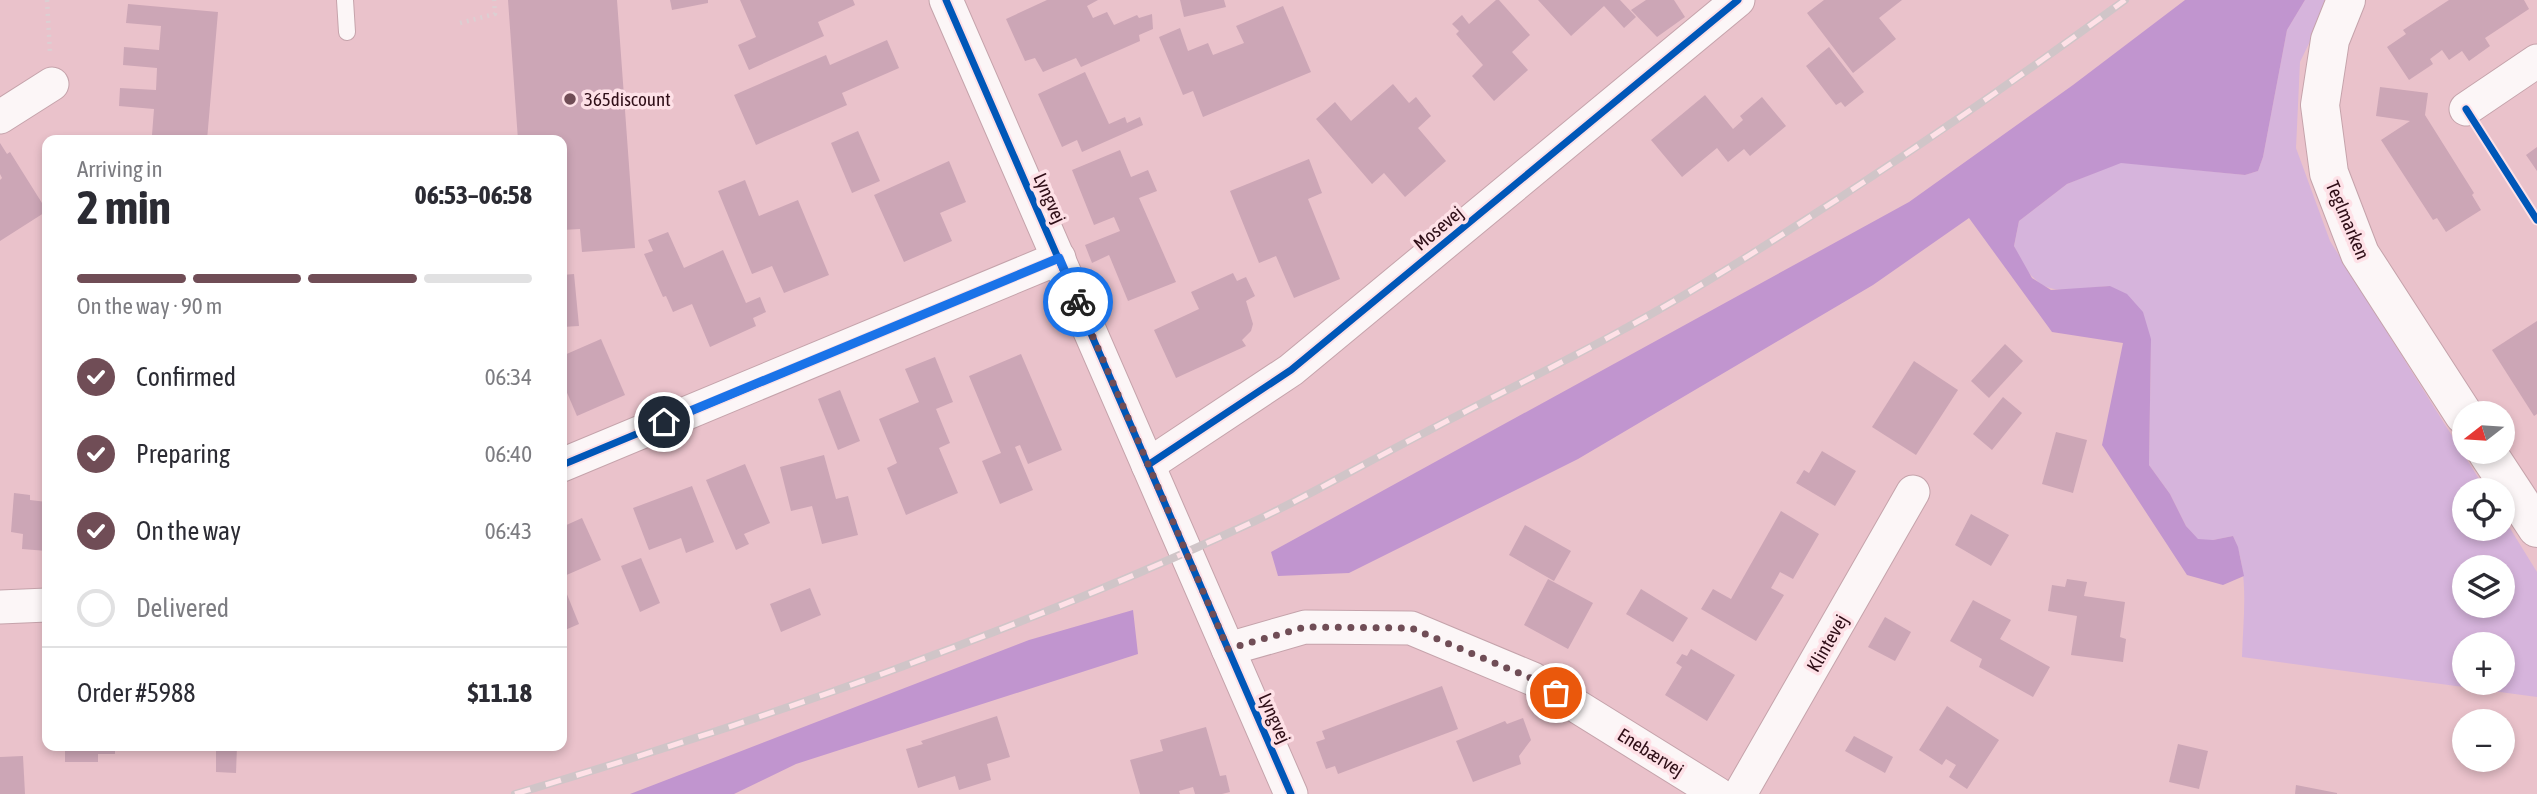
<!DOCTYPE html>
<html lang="en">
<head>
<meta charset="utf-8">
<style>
	:root { --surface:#fff; --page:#f2f2f3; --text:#2b2b33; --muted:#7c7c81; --line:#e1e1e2; --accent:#704d56 }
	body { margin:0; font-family:"Asap Condensed",sans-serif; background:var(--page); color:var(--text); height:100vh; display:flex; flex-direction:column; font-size:26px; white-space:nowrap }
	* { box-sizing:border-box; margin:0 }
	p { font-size:23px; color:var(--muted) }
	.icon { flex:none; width:38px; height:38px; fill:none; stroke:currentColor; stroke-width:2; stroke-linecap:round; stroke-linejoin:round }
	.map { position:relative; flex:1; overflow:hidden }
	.panel { position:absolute; left:42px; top:135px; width:525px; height:616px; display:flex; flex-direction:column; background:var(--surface); border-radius:14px; box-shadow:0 4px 10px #0003 }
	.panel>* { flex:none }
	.needle { width:46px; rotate:253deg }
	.fabs { position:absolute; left:2452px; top:401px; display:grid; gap:14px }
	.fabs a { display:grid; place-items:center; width:63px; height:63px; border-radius:50%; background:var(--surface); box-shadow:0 4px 10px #0003; font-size:35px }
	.pin { position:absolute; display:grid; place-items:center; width:60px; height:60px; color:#fff; margin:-30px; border:4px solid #fff; border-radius:50%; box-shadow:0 2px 7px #0007 }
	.courier { position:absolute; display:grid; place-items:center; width:70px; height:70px; margin:-35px; border:5px solid #1a73e8; border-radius:50%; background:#fff; color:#222; box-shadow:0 2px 9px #0007 }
	.head em { font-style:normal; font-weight:700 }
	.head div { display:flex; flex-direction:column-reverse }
	.head { display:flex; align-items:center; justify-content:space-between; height:119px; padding:0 35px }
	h1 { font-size:46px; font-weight:700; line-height:52px }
	.bar { display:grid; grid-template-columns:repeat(4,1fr); gap:10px 7px; align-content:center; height:84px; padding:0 35px }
	.bar i { height:9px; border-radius:5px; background:var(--line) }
	.bar .current { background:var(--accent) }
	.bar p { grid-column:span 4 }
	.line { display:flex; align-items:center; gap:18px; padding:0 35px; border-top:2px solid var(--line) }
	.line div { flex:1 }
	ol { padding:0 35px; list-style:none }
	li { display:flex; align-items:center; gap:21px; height:77px }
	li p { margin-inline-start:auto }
	li .icon { padding:7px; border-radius:50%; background:var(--accent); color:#fff; stroke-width:4 }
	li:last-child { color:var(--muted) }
	li i { width:38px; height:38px; border:4px solid var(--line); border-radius:50% }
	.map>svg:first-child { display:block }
	.green { fill:#d6b4dc; fill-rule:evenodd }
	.forest { fill:#c195cf }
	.building { fill:#cca6b6 }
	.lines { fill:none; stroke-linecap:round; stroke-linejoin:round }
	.service-casing { stroke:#c5a3ab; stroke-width:18 }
	.minor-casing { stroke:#c5a3ab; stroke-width:35 }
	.tertiary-casing { stroke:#c5a3ab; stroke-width:40 }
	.path { stroke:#dccfd2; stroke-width:4.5; stroke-dasharray:2 5; stroke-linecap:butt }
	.service { stroke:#fcf6f7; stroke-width:16 }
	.minor { stroke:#fcf6f7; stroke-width:33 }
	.tertiary { stroke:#fcf6f7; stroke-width:38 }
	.rail-casing { stroke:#d0c5c8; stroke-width:8 }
	.rail { stroke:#fee1e7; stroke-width:5; stroke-dasharray:16; stroke-linecap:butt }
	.cycleway-casing { stroke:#fee1e7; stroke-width:11 }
	.cycleway { stroke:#0057b8; stroke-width:7 }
	.done { stroke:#704d56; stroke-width:7; stroke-dasharray:0 12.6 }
	.route { stroke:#1a73e8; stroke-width:9 }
	.poi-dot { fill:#704d56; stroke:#fee1e7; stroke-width:2.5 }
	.labels { text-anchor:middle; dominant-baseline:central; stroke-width:7; stroke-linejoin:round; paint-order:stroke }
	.poi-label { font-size:19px; fill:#2f0e17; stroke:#fee1e7; text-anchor:start }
	.street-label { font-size:19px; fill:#2f0e17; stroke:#fee1e7 }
</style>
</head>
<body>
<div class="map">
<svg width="2537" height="794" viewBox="0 0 2537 794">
	<rect width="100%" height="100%" fill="#eac2cb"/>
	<path class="green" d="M2305,0H2330L2300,62L2296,148L2330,241L2486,490H2464V528H2502L2503,517L2537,572V697L2242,657C2243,618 2250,572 2233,536L2213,540H2198L2186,526L2170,494L2149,465L2151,339L2110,286C2057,290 2039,302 2014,246L2019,221L2067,184L2121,162L2245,175L2258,171L2263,157L2287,30ZM2464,567H2502V606H2464ZM2464,644H2502V682H2464Z"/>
	<g class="forest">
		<polygon points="2185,0 2305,0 2287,30 2263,157 2258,171 2245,175 2121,163 2067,184 2019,221 2014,246 2032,278 2051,290 2110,286 2127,294 2143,312 2151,339 2149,465 2170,494 2186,526 2198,539 2213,540 2233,536 2238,547 2244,576 2223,585 2187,575 2102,445 2123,343 2052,332 1969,218 1873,285 1578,459 1349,573 1278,576 1271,552 1909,202 2073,85"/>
		<polygon points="1133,610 1138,654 796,764 734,794 630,794 1029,640"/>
	</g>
	<g class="building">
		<polygon points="508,0 617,0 635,248 582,252 580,229 562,230 562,140 518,140"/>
		<polygon points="670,0 708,0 708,3 672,10"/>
		<polygon points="740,0 853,0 855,5 818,22 824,36 749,70 738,45 756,37"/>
		<polygon points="1047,0 1098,0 1087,6 1093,18 1107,12 1114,25 1137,15 1139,18 1152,14 1153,29 1139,35 1140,41 1081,67 1076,58 1043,72 1035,58 1025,61 1006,19"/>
		<polygon points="1180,0 1224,0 1226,7 1184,17"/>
		<polygon points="1496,0 1499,0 1530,35 1512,52 1528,70 1494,101 1472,76 1483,65 1456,34 1459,31 1452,24 1462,15 1469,24"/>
		<polygon points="1538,0 1620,0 1636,17 1624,28 1604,6 1571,36"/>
		<polygon points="1646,0 1674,0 1685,17 1657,37 1631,10"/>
		<polygon points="1824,0 1902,0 1879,18 1896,39 1853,73 1807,13"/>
		<polygon points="2449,0 2524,0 2529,9 2485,38 2490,46 2469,61 2462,51 2449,60 2442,50 2430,59 2433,64 2409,80 2387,47 2406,34 2403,30"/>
		<polygon points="128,4 218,12 207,140 152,135 154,109 119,106 120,88 156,90 157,68 123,65 124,47 159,50 161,26 126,23"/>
		<polygon points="1283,6 1311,72 1203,117 1193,91 1183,95 1159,37 1180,28 1188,51 1208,43 1213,55 1244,43 1236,26"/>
		<polygon points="887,40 899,68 842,93 847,105 756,145 734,95 826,55 830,65"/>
		<polygon points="1829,47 1864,92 1845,107 1841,102 1836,105 1806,66"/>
		<polygon points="1085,72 1109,124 1125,117 1127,123 1140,117 1143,125 1082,152 1077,140 1062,147 1038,94"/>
		<polygon points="1393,84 1409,103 1416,97 1431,116 1418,128 1446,161 1405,197 1384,173 1372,184 1316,119 1335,102 1351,121"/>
		<polygon points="2380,87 2428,93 2425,115 2474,193 2472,195 2481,210 2446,232 2437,218 2433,220 2381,140 2410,121 2376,116"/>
		<polygon points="1705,95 1733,129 1743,120 1740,116 1762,97 1786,126 1750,156 1744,149 1728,162 1717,148 1682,177 1651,140"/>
		<polygon points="858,131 880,181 852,193 831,143"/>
		<polygon points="0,143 7,154 10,152 47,211 0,241 0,180 2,178 0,174"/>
		<polygon points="2537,147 2537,171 2526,155"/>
		<polygon points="1120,150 1131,177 1148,170 1157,191 1139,198 1176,282 1128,301 1109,255 1092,263 1085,245 1120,231 1114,217 1094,225 1072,170"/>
		<polygon points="1309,159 1322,193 1308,199 1340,279 1294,298 1276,256 1259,263 1230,191"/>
		<polygon points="949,161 966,202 940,213 952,241 904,262 874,195"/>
		<polygon points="745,180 759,216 798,200 829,275 784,293 772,266 752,274 718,191"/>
		<polygon points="668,232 684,268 723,250 746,303 760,297 766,312 753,318 756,326 710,347 692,304 673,312 666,296 663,297 644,254 653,251 648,240"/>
		<polygon points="1233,273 1237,281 1246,277 1255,296 1246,301 1253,324 1251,331 1242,340 1246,346 1176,378 1154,330 1199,309 1191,292"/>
		<polygon points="574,274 579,326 562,327 562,275"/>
		<polygon points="2537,321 2537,414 2534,416 2492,350"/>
		<polygon points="601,339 625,395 577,416 562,381 562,356"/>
		<polygon points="2005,344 2023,361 1989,398 1971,381"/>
		<polygon points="1021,354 1062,450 1028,464 1020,445 1015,447 1033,490 1000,504 982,461 1001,453 969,376"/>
		<polygon points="935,357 953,402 936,409 950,443 939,448 958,493 906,515 887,468 897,463 879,419 919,402 905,369"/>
		<polygon points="1914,361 1958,390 1916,455 1872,427"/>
		<polygon points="840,390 860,441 838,450 818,399"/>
		<polygon points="2003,397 2022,413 1992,450 1973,434"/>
		<polygon points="2056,432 2087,440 2073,493 2042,484"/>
		<polygon points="1822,451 1856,471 1835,506 1796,483 1804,470 1809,473"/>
		<polygon points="824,455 836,499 848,496 858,535 822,544 812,506 791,511 780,467"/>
		<polygon points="745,464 770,523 744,534 749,544 736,550 706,480"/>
		<polygon points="692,486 714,542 686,553 681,538 649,550 633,508"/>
		<polygon points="14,493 30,495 30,500 47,502 47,551 22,549 23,534 11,532"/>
		<polygon points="1781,511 1819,534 1793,579 1780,572 1771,588 1784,595 1756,641 1701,609 1713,589 1731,599"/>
		<polygon points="1971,514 2009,535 1991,566 1955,545"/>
		<polygon points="582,518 601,560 562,577 562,527"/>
		<polygon points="1525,525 1571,551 1554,581 1509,555"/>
		<polygon points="641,558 660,603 640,612 621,566"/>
		<polygon points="1548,579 1593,603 1568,649 1524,625"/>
		<polygon points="2067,579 2087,582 2084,596 2125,602 2120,637 2126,639 2123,662 2071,655 2077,616 2048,611 2052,585 2065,587"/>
		<polygon points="562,582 579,624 565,630 562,622"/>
		<polygon points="810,588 821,615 781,632 770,604"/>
		<polygon points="1641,589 1688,618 1673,642 1626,614"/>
		<polygon points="1973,600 2011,620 2000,639 2050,667 2033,697 1979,667 1982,659 1950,641"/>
		<polygon points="1885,617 1911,632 1895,661 1868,647"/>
		<polygon points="1691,649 1735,675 1707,721 1665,695 1682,667 1676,663 1682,654 1687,656"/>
		<polygon points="1442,686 1458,729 1338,774 1335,766 1326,769 1316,742 1325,739 1322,731"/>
		<polygon points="1947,706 1999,740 1967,789 1949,777 1956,765 1946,759 1942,765 1919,750"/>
		<polygon points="997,716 1010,757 987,764 991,780 959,790 955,776 918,788 906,749 923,744 921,741"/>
		<polygon points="1523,718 1531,740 1519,756 1521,764 1473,782 1456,741 1505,721 1507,724"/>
		<polygon points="1206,727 1220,776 1226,775 1230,792 1222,794 1195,794 1193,787 1179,791 1180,794 1140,794 1130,760 1163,751 1160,740"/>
		<polygon points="1854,736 1893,757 1885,773 1845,751"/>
		<polygon points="2178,744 2208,751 2199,789 2169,782"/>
		<polygon points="55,746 115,746 115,754 98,754 98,762 65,762 65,748 55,749"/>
		<polygon points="216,746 237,746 236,773 216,772"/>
		<polygon points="23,756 25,794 0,794 0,757"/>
		<polygon points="2296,785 2337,793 2337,794 2295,794"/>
	</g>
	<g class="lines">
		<g class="service-casing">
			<polyline id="service" points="345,0 347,32"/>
		</g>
		<g class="minor-casing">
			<g id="minor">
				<polyline points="946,0 1291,794"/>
				<polyline points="2466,109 2537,61"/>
				<polyline points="0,117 52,84"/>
				<polyline points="562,465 1059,258"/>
				<polyline points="1148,465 1291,370 1738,0"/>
				<polyline points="0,607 47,605"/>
				<polyline points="1228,649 1305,627 1411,628 1533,679 1718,794"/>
				<polyline points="1740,794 1913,492"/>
			</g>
		</g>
		<g class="tertiary-casing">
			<g id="tertiary">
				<polyline points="2346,0 2330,40 2320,105 2329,173 2360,254 2464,415"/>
				<polyline points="2487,452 2537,528"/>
			</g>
		</g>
		<g class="path">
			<polyline points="47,0 50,52"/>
			<polyline points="460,23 495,14 494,0"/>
		</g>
		<use href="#service" class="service"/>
		<use href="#minor" class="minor"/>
		<use href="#tertiary" class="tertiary"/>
		<g class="rail-casing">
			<path id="rail" d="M515,794C767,719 1017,632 1255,521C1312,494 1367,462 1424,433C1515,385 1608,341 1696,288C1843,199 1986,102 2125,0"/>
		</g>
		<use href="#rail" class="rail"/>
		<g class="cycleway-casing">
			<g id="cycleway">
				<polyline points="946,0 1291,794"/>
				<polyline points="2466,109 2537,220"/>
				<polyline points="562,465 1059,258"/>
				<polyline points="1148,465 1291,370 1738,0"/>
			</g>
		</g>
		<use href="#cycleway" class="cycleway"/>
	</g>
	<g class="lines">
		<polyline class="done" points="1078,302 1228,649 1305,627 1411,628 1533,679 1556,693"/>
		<polyline class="route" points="664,422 1059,258 1078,302"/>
	</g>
	<circle class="poi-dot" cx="570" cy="99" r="7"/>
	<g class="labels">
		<g class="poi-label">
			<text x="584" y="99">365discount</text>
		</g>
		<g class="street-label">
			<text transform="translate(1050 198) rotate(66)">Lyngvej</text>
			<text transform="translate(2348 220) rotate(67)">Teglmarken</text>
			<text transform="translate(1438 228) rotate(-40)">Mosevej</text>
			<text transform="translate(1827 643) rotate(-60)">Klintevej</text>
			<text transform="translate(1275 718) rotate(66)">Lyngvej</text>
			<text transform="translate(1651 752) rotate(32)">Enebærvej</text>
		</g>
	</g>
</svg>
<div class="fabs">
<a><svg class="needle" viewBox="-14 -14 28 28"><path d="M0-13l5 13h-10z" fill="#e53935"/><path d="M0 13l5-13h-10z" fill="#7c7c81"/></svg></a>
<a><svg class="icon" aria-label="locate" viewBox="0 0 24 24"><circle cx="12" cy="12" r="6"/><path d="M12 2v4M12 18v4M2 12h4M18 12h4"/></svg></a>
<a><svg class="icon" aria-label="layers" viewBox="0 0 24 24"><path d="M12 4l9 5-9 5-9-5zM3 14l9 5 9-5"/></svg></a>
<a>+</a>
<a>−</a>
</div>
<div class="pin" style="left:1556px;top:693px;background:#ea580c"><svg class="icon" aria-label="bag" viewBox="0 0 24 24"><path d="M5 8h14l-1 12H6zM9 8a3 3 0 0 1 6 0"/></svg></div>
<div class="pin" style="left:664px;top:422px;background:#1f2937"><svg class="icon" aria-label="home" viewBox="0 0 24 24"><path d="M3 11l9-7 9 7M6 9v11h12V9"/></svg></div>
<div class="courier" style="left:1078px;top:302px"><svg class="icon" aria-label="bike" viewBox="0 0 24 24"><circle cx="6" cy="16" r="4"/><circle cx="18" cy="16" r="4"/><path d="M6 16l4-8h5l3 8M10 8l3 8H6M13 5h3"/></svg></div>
<section class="panel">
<div class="head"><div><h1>2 min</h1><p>Arriving in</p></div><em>06:53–06:58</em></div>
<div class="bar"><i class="current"></i><i class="current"></i><i class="current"></i><i></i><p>On the way · 90 m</p></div>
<ol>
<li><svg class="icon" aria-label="check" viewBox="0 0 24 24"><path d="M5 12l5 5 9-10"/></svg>Confirmed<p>06:34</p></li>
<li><svg class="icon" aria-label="check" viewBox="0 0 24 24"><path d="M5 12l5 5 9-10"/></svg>Preparing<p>06:40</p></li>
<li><svg class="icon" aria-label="check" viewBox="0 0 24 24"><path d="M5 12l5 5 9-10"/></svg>On the way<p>06:43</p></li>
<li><i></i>Delivered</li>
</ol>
<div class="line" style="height:91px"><div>Order #5988</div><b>$11.18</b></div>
</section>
</div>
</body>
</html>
